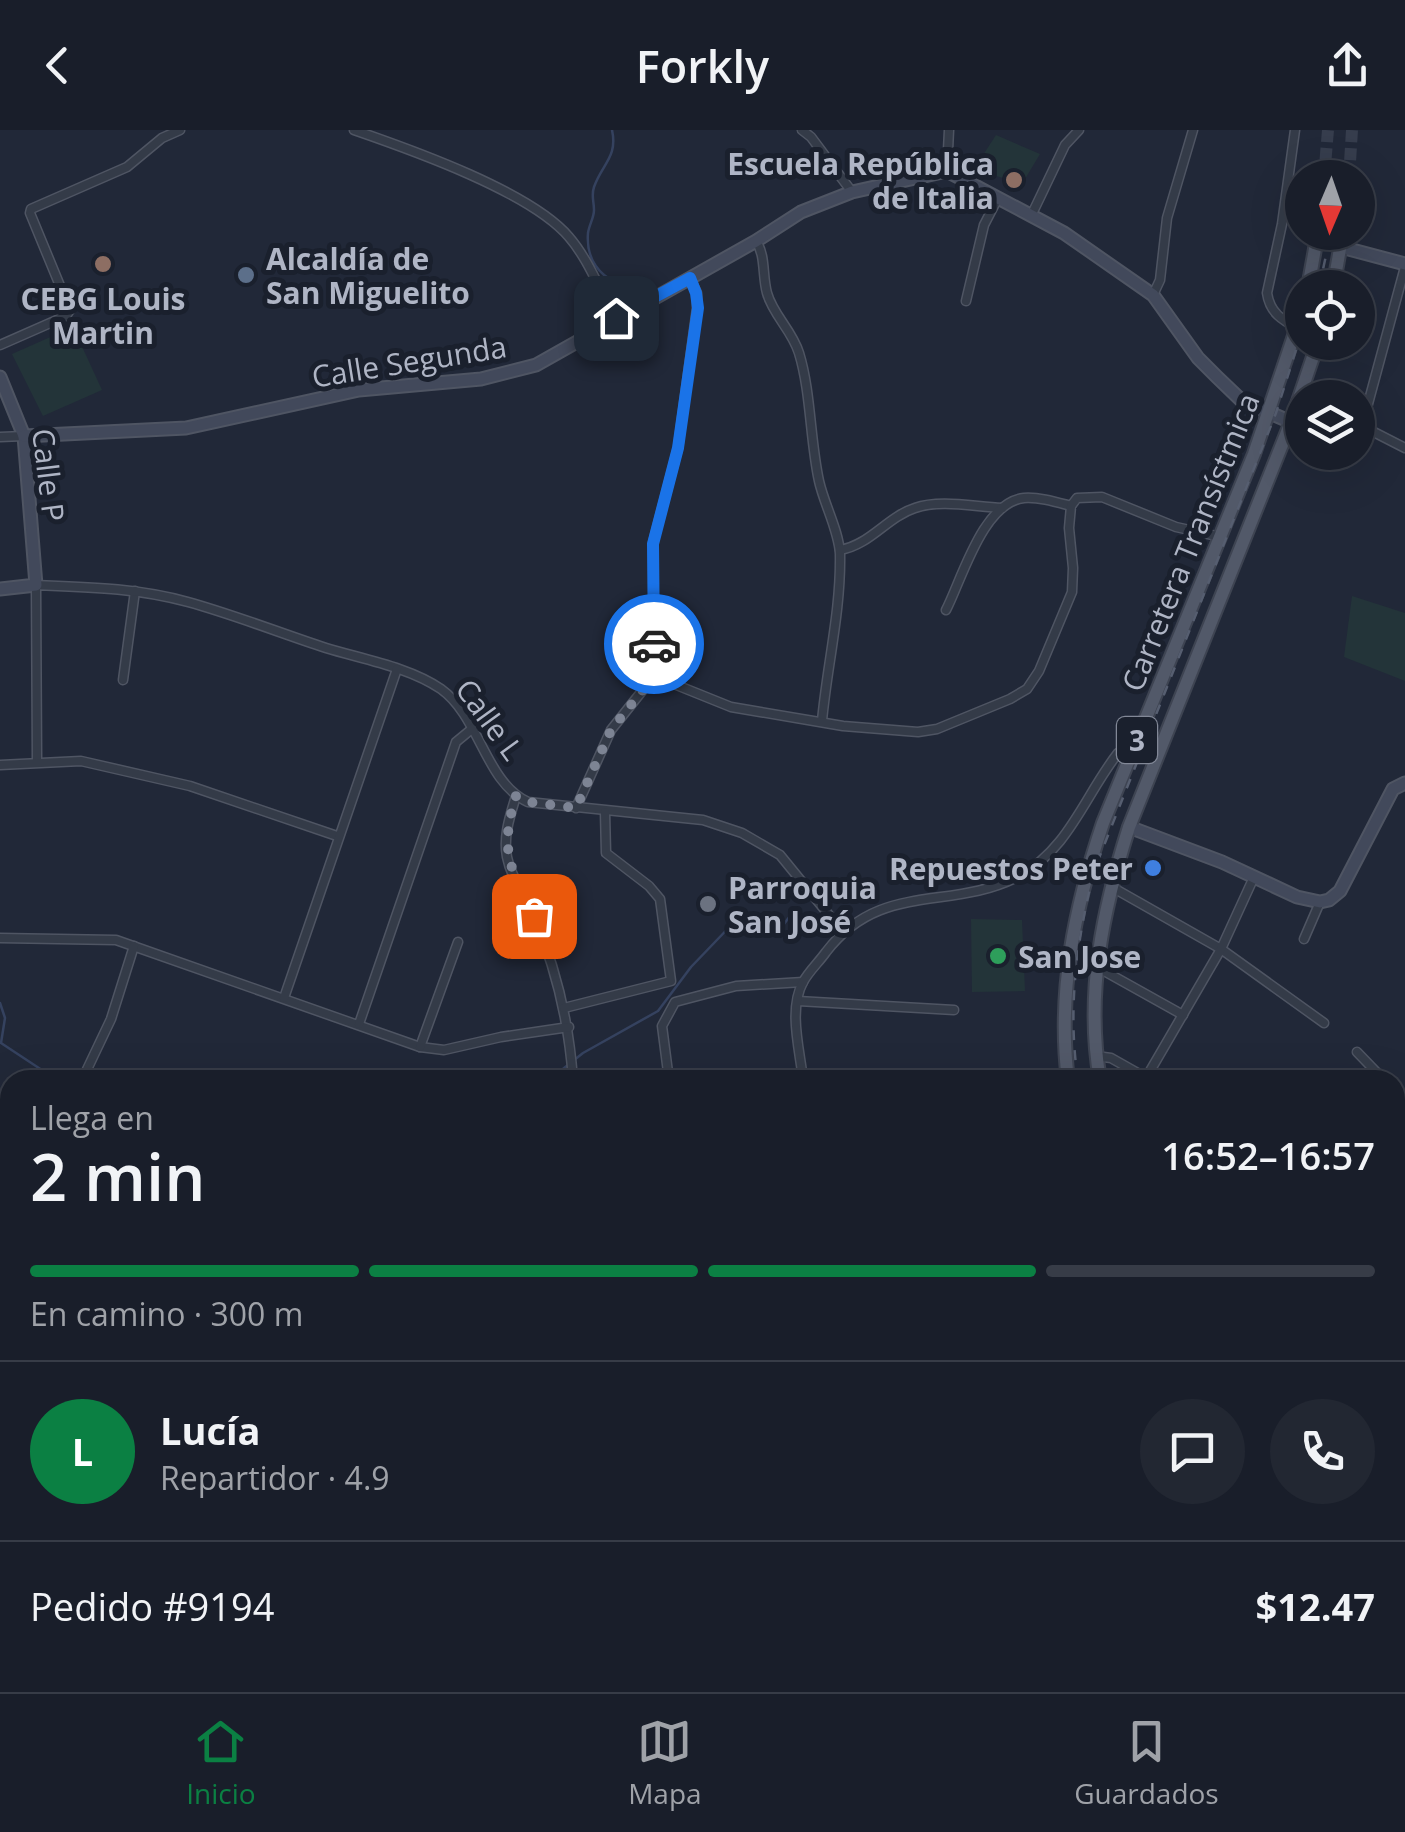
<!DOCTYPE html>
<html lang="es">
<head>
<meta charset="utf-8">
<style>
	:root { --surface:#191e2a; --page:#222732; --text:#f1f3f6; --muted:#9fa2a8; --line:#373c47; --accent:#0b8043 }
	body { margin:0; font-family:"Open Sans",sans-serif; background:var(--page); color:var(--text); height:100vh; display:flex; flex-direction:column; font-size:38px; white-space:nowrap }
	* { box-sizing:border-box; margin:0 }
	p { font-size:32px; color:var(--muted) }
	.icon { flex:none; width:55px; height:55px; fill:none; stroke:currentColor; stroke-width:2; stroke-linecap:round; stroke-linejoin:round }
	.map { position:relative; flex:1; overflow:hidden }
	.side { position:absolute; left:0px; top:940px; width:1405px; height:622px; display:flex; flex-direction:column; background:var(--surface); border-radius:30px 30px 0 0; box-shadow:0 10px 40px #0002,0 0 0 2px var(--line) }
	.side>* { flex:none }
	.needle { width:65px; rotate:182deg }
	.buttons { position:absolute; left:1285px; top:30px; display:grid; gap:20px }
	.buttons a { display:grid; place-items:center; width:90px; height:90px; border-radius:50%; background:var(--surface); box-shadow:0 10px 40px #0002,0 0 0 2px var(--line); font-size:50px }
	.pin { position:absolute; display:grid; place-items:center; width:85px; height:85px; color:#fff; margin:-42px; border-radius:20px; box-shadow:0 5px 15px #0006 }
	.courier { position:absolute; display:grid; place-items:center; width:100px; height:100px; margin:-50px; border:8px solid #1a73e8; border-radius:50%; background:#fff; color:#222; box-shadow:0 2px 12px #0007 }
	.overview em { font-style:normal; font-weight:600 }
	.overview div { display:flex; flex-direction:column-reverse }
	.overview { display:flex; align-items:center; justify-content:space-between; height:170px; padding:0 30px }
	h1 { font-size:65px; font-weight:600; line-height:75px }
	.bar { display:grid; grid-template-columns:repeat(4,1fr); gap:15px 10px; align-content:center; height:120px; padding:0 30px }
	.bar i { height:12px; border-radius:8px; background:var(--line) }
	.bar .on { background:var(--accent) }
	.bar p { grid-column:span 4 }
	.line { display:flex; align-items:center; gap:25px; padding:0 30px; border-top:2px solid var(--line) }
	.line div { flex:1 }
	.round { display:grid; place-items:center; flex:none; width:105px; height:105px; border-radius:52px; background:var(--page) }
	header { display:flex; justify-content:space-between; align-items:center; height:130px; padding:0 30px; background:var(--surface); font-size:45px; font-weight:600 }
	.tab-bar { display:flex; justify-content:space-around; align-items:center; height:140px; border-top:2px solid var(--line); background:var(--surface); font-size:28px; color:var(--muted) }
	.tab-bar a { display:grid; justify-items:center; gap:5px }
	.tab-bar .on { color:var(--accent) }
	.map>svg:first-child { display:block }
	.green { fill:#233439 }
	.lines { fill:none; stroke-linecap:round; stroke-linejoin:round }
	.stream { stroke:#35425f; stroke-width:2.5 }
	.river { stroke:#35425f; stroke-width:18 }
	.primary-tunnel { stroke:#363d4d; stroke-width:12; stroke-dasharray:12 6; stroke-linecap:butt }
	.street-casing { stroke:#4f5563; stroke-width:11 }
	.secondary-casing { stroke:#4f5563; stroke-width:15 }
	.primary-casing { stroke:#3e4452; stroke-width:16 }
	.street { stroke:#343b48; stroke-width:8 }
	.secondary { stroke:#42495b; stroke-width:11 }
	.primary { stroke:#525969; stroke-width:12 }
	.rail { stroke:#565e70; stroke-width:2.5; stroke-dasharray:10 10; stroke-linecap:butt }
	.done { stroke:#7d8494; stroke-width:10; stroke-dasharray:0 18 }
	.route { stroke:#1a73e8; stroke-width:12 }
	.education-dot { fill:#8d6e63; stroke:#1a202d; stroke-width:4 }
	.service-dot { fill:#5c6f8a; stroke:#1a202d; stroke-width:4 }
	.shop-dot { fill:#3f7fe0; stroke:#1a202d; stroke-width:4 }
	.worship-dot { fill:#6b7280; stroke:#1a202d; stroke-width:4 }
	.leisure-dot { fill:#2e9e5b; stroke:#1a202d; stroke-width:4 }
	.labels { text-anchor:middle; dominant-baseline:central; stroke-width:10; stroke-linejoin:round; paint-order:stroke }
	.shield { fill:#1a202d; stroke:#828897; stroke-width:2.5 }
	.shield-label { font-size:28px; font-weight:bold; fill:#afb5c5 }
	.poi-label { font-size:30px; font-weight:bold; fill:#afb5c5; stroke:#1a202d; text-anchor:start }
	.street-label { font-size:30px; fill:#afb5c5; stroke:#1a202d }
</style>
</head>
<body>
<header><svg class="icon" aria-label="back" viewBox="0 0 24 24"><path d="M15 5l-7 7 7 7"/></svg>Forkly<svg class="icon" aria-label="share" viewBox="0 0 24 24"><path d="M12 15V3M7 8l5-5 5 5M5 13v7h14v-7"/></svg></header>
<div class="map">
<svg width="1405" height="1562" viewBox="0 0 1405 1562">
	<rect width="100%" height="100%" fill="#212838"/>
	<g class="green">
		<polygon points="996,5 1040,24 1022,54 974,39"/>
		<polygon points="73,197 102,260 43,286 12,224"/>
		<polygon points="1352,466 1405,483 1405,551 1344,527"/>
		<polygon points="971,789 1022,790 1025,861 972,862"/>
	</g>
	<g class="lines">
		<g class="stream">
			<path d="M612,0C618,27 602,34 594,57C591,66 594,71 594,80C594,88 589,95 588,103C585,139 614,161 647,157"/>
			<polyline points="0,873 5,888 1,913 57,950"/>
			<polyline points="549,950 583,923 658,881 691,837 739,787 778,802 790,786 809,783"/>
			<polyline points="0,1272 10,1271"/>
		</g>
		<g class="river">
			<polyline points="0,1337 10,1345"/>
			<polyline points="710,1552 734,1562"/>
		</g>
		<g class="primary-tunnel">
			<polyline points="1324,48 1328,0"/>
			<polyline points="1349,48 1352,0"/>
		</g>
		<g class="street-casing">
			<g id="street">
				<path d="M354,0C412,20 531,62 569,107C589,130 600,162 616,188"/>
				<polyline points="802,0 811,7 852,62"/>
				<path d="M1295,0L1282,94L1267,163C1270,183 1282,190 1299,199"/>
				<polyline points="947,41 949,0"/>
				<polyline points="1032,84 1065,15 1079,0"/>
				<path d="M756,111C766,126 762,145 767,163C773,185 792,200 799,223C811,262 810,310 819,351C824,374 839,401 840,424C841,481 827,536 822,591"/>
				<polyline points="1405,137 1362,296 1405,318"/>
				<polyline points="1153,165 1160,150 1167,88 1193,0"/>
				<polyline points="966,171 984,95 998,68"/>
				<polyline points="0,215 66,186 70,180 30,83 31,79 127,37 162,8 180,0"/>
				<polyline points="0,307 24,306"/>
				<path d="M840,420C870,415 887,387 915,378C940,369 975,377 1002,378"/>
				<path d="M946,480C962,449 983,372 1024,368C1040,367 1056,372 1071,376"/>
				<polyline points="654,546 731,577 843,596 918,602 937,599 1010,569 1027,559 1039,541 1072,462 1073,438 1069,398 1071,376 1077,368 1102,367 1176,397 1221,407"/>
				<polyline points="123,550 135,461"/>
				<path d="M37,632L36,455C88,457 138,458 188,472C235,485 280,503 326,518C362,529 409,537 441,559C480,587 485,652 528,672L703,690L742,703L780,725L842,801"/>
				<polyline points="0,635 81,631 190,656 337,706"/>
				<path d="M516,666C510,686 503,706 507,727C511,748 525,765 533,784C556,837 569,893 573,950"/>
				<polyline points="576,678 611,600 654,546 653,413 678,318 697,178 697,163 690,148"/>
				<polyline points="1110,756 1221,819 1324,893"/>
				<polyline points="0,808 116,810 420,917 444,920 501,907 569,897"/>
				<polyline points="1304,809 1320,772"/>
				<polyline points="1097,837 1183,885"/>
				<polyline points="284,868 397,539"/>
				<polyline points="798,871 954,880"/>
				<polyline points="564,878 671,851 660,769 649,756 606,723 605,682"/>
				<polyline points="359,894 456,612 473,598"/>
				<polyline points="420,917 458,812"/>
				<polyline points="1357,922 1384,950"/>
				<polyline points="1096,926 1111,928 1150,950"/>
				<polyline points="1146,948 1221,819 1254,747"/>
				<polyline points="82,950 111,889 134,816"/>
				<polyline points="669,950 662,896 675,872 736,856 803,852"/>
				<path d="M803,950C800,920 788,880 803,852C809,841 819,832 826,822C881,750 950,782 1019,746C1069,719 1085,665 1118,623H1132"/>
				<polyline points="1395,960 1405,969"/>
				<polyline points="1395,993 1405,981"/>
				<polyline points="1395,1055 1405,1064"/>
				<polyline points="0,1066 10,1067"/>
				<polyline points="0,1147 10,1150"/>
				<polyline points="1395,1198 1405,1192"/>
				<polyline points="1395,1255 1405,1252"/>
				<polyline points="1395,1327 1405,1325"/>
				<polyline points="130,1552 140,1562"/>
				<polyline points="292,1552 294,1562"/>
				<polyline points="347,1552 349,1562"/>
				<polyline points="402,1552 404,1562"/>
				<polyline points="456,1552 458,1562"/>
				<polyline points="512,1552 515,1562"/>
				<polyline points="577,1552 579,1562"/>
				<polyline points="0,1555 10,1552"/>
				<polyline points="707,1562 709,1561"/>
			</g>
		</g>
		<g class="secondary-casing">
			<g id="secondary">
				<polyline points="1341,117 1405,134"/>
				<polyline points="0,247 24,306 36,455 0,459"/>
				<polyline points="24,306 186,298 359,260 481,249 536,235 756,111 801,82 852,62 947,41 1064,103 1153,165 1198,228 1217,247 1242,271 1291,292"/>
				<polyline points="1129,697 1222,732 1297,767 1320,772 1329,770 1340,761 1393,659 1405,653"/>
				<polyline points="1395,1431 1405,1452"/>
			</g>
		</g>
		<g class="primary-casing">
			<g id="primary">
				<polyline points="1308,158 1318,102"/>
				<polyline points="1333,158 1343,102"/>
				<path d="M1068,950C1057,862 1075,776 1103,693L1254,324L1302,182"/>
				<path d="M1100,950C1085,863 1103,779 1129,697L1291,292L1318,212"/>
				<polyline points="1395,1547 1403,1562"/>
				<polyline points="1370,1552 1375,1562"/>
			</g>
		</g>
		<use href="#street" class="street"/>
		<use href="#secondary" class="secondary"/>
		<use href="#primary" class="primary"/>
		<g class="rail">
			<polyline points="1319,158 1331,102"/>
			<path d="M1078,950C1067,878 1077,807 1095,738L1276,283L1302,201"/>
			<polyline points="1380,1552 1385,1562"/>
		</g>
	</g>
	<g class="lines">
		<path class="done" d="M534,786C510,739 499,720 516,666L528,672L576,678L611,600L654,546V514"/>
		<polyline class="route" points="616,188 690,148 696,163 698,178 678,318 653,414 654,514"/>
	</g>
	<g class="education-dot">
		<circle cx="1014" cy="50" r="10"/>
		<circle cx="103" cy="134" r="10"/>
	</g>
	<circle class="service-dot" cx="246" cy="145" r="10"/>
	<circle class="shop-dot" cx="1153" cy="738" r="10"/>
	<circle class="worship-dot" cx="708" cy="774" r="10"/>
	<circle class="leisure-dot" cx="998" cy="826" r="10"/>
	<g class="labels">
		<rect class="shield" x="1117" y="587" width="40" height="46" rx="8"/>
		<g class="shield-label">
			<text x="1137" y="610">3</text>
		</g>
		<g class="poi-label">
			<text x="994" y="33" text-anchor="end">Escuela República<tspan x="994" dy="34">de Italia</tspan></text>
			<text x="266" y="128">Alcaldía de<tspan x="266" dy="34">San Miguelito</tspan></text>
			<text x="103" y="168" text-anchor="middle">CEBG Louis<tspan x="103" dy="34">Martin</tspan></text>
			<text x="1133" y="738" text-anchor="end">Repuestos Peter</text>
			<text x="728" y="757">Parroquia<tspan x="728" dy="34">San José</tspan></text>
			<text x="1018" y="826">San Jose</text>
		</g>
		<g class="street-label">
			<text transform="translate(409 231) rotate(-9)">Calle Segunda</text>
			<text transform="translate(49 345) rotate(83)">Calle P</text>
			<text transform="translate(1190 412) rotate(-68)">Carretera Transístmica</text>
			<text transform="translate(490 589) rotate(54)">Calle L</text>
		</g>
	</g>
</svg>
<div class="buttons">
<a><svg class="needle" viewBox="-14 -14 28 28"><path d="M0-13l5 13h-10z" fill="#e53935"/><path d="M0 13l5-13h-10z" fill="#9fa2a8"/></svg></a>
<a><svg class="icon" aria-label="locate" viewBox="0 0 24 24"><circle cx="12" cy="12" r="6"/><path d="M12 2v4M12 18v4M2 12h4M18 12h4"/></svg></a>
<a><svg class="icon" aria-label="layers" viewBox="0 0 24 24"><path d="M12 4l9 5-9 5-9-5zM3 14l9 5 9-5"/></svg></a>
</div>
<div class="pin" style="left:534px;top:786px;background:#ea580c"><svg class="icon" aria-label="bag" viewBox="0 0 24 24"><path d="M5 8h14l-1 12H6zM9 8a3 3 0 0 1 6 0"/></svg></div>
<div class="pin" style="left:616px;top:188px;background:#1f2937"><svg class="icon" aria-label="home" viewBox="0 0 24 24"><path d="M3 11l9-7 9 7M6 9v11h12V9"/></svg></div>
<div class="courier" style="left:654px;top:514px"><svg class="icon" aria-label="car" viewBox="0 0 24 24"><path d="M5 17H2v-5l4-1 3-4h7l3 4 3 1v5h-3M9 17h6M6 11h13"/><circle cx="7" cy="17" r="2"/><circle cx="17" cy="17" r="2"/></svg></div>
<section class="side">
<div class="overview"><div><h1>2 min</h1><p>Llega en</p></div><em>16:52–16:57</em></div>
<div class="bar"><i class="on"></i><i class="on"></i><i class="on"></i><i></i><p>En camino · 300 m</p></div>
<div class="line" style="height:180px"><b class="round" style="background:var(--accent);color:#fff">L</b><div><b>Lucía</b><p>Repartidor · 4.9</p></div><a class="round"><svg class="icon" aria-label="chat" viewBox="0 0 24 24"><path d="M4 5h16v11H9l-5 4z"/></svg></a><a class="round"><svg class="icon" aria-label="phone" viewBox="0 0 24 24"><path d="M5 4h4l2 5-3 2q2 4 5 5l2-3 5 2v4C11 20 4 13 5 4z"/></svg></a></div>
<div class="line" style="height:130px"><div>Pedido #9194</div><b>$12.47</b></div>
</section>
</div>
<nav class="tab-bar">
<a class="on"><svg class="icon" aria-label="home" viewBox="0 0 24 24"><path d="M3 11l9-7 9 7M6 9v11h12V9"/></svg>Inicio</a>
<a><svg class="icon" aria-label="map" viewBox="0 0 24 24"><path d="M3 6l6-2 6 2 6-2v14l-6 2-6-2-6 2zM9 4v14M15 6v14"/></svg>Mapa</a>
<a><svg class="icon" aria-label="saved" viewBox="0 0 24 24"><path d="M7 4h10v16l-5-4-5 4z"/></svg>Guardados</a>
</nav>
</body>
</html>
